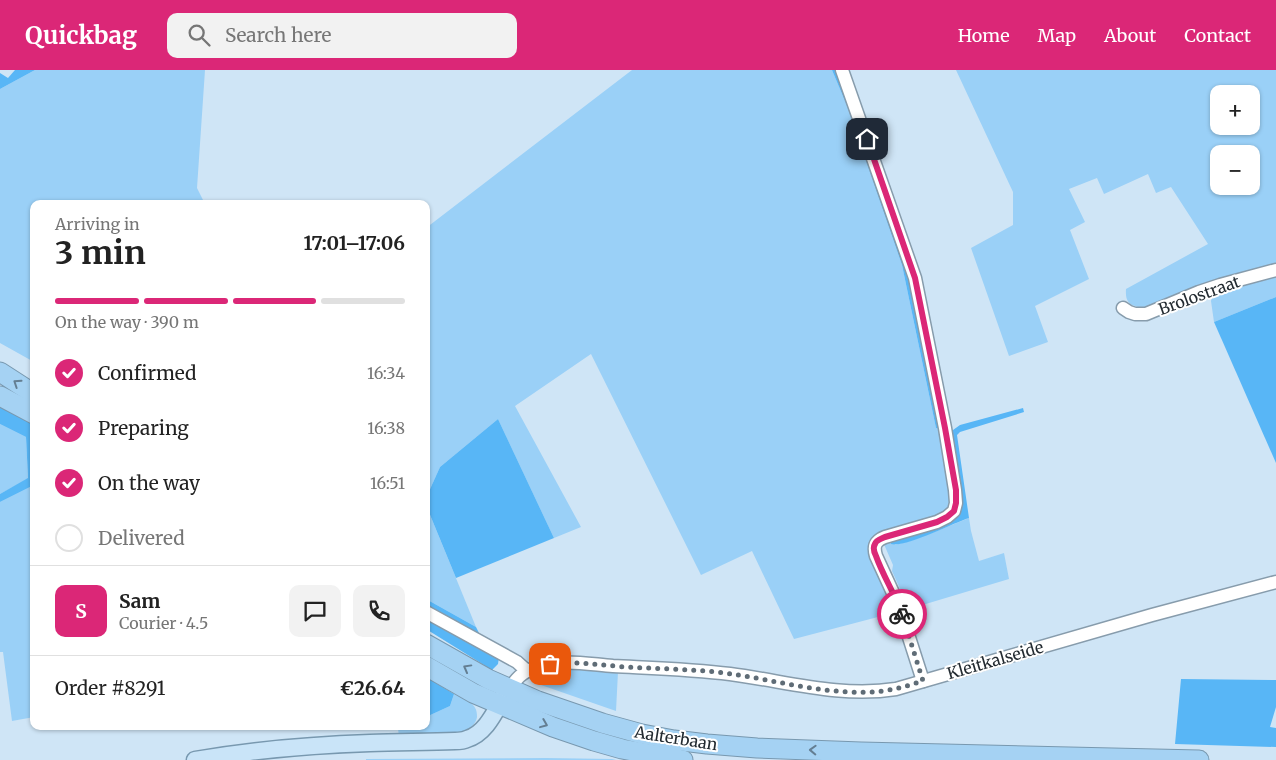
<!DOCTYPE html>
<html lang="en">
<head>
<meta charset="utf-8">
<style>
	:root { --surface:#fff; --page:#f2f2f2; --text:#222; --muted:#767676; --line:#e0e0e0; --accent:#db2777 }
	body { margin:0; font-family:Merriweather,serif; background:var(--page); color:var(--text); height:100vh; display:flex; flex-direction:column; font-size:19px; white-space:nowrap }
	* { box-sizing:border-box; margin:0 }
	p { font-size:16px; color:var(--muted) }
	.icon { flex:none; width:28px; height:28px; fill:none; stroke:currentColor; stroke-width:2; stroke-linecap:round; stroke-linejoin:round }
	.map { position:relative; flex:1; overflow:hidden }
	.drawer { position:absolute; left:30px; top:130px; width:400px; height:530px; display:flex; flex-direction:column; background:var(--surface); border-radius:10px; box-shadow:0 1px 4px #0004 }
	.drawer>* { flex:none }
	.buttons { position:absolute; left:1210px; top:15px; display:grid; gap:10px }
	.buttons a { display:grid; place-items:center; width:50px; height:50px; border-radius:10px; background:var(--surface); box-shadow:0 1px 4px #0004; font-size:25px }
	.pin { position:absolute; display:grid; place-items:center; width:42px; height:42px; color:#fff; margin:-21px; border-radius:10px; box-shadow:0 2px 8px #0006 }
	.courier { position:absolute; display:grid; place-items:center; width:50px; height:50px; margin:-25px; border:4px solid #db2777; border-radius:50%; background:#fff; color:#222; box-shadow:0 1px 6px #0007 }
	.summary em { font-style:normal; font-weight:700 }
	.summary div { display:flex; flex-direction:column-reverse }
	.summary { display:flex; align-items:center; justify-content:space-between; height:85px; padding:0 25px }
	h1 { font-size:32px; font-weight:700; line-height:38px }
	.bar { display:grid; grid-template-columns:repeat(4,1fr); gap:8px 5px; align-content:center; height:60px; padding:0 25px }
	.bar i { height:6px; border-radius:4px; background:var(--line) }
	.bar .current { background:var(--accent) }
	.bar p { grid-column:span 4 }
	.line { display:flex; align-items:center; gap:12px; padding:0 25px; border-top:1px solid var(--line) }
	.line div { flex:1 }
	.round { display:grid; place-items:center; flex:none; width:52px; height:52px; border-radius:10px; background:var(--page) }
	ol { padding:0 25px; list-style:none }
	li { display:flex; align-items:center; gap:15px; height:55px }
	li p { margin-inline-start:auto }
	li .icon { padding:5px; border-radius:50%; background:var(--accent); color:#fff; stroke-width:4 }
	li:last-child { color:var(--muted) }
	li i { width:28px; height:28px; border:2px solid var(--line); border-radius:50% }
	header { display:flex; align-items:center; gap:30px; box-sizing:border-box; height:70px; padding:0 25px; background:var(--accent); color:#fff }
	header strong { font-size:24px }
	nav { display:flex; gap:28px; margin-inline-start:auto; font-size:18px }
	.search { width:350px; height:45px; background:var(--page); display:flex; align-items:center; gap:12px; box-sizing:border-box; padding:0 18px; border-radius:10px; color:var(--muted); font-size:19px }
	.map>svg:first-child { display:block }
	.green { fill:#9ad0f7; fill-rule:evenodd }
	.forest { fill:#58b6f6 }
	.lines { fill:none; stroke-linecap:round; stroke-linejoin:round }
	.minor-casing { stroke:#879cac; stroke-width:15 }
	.major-casing { stroke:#7898af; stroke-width:19 }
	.highway-casing { stroke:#7898af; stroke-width:21 }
	.minor { stroke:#fff; stroke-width:12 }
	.major { stroke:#c9e4f8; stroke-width:16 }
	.highway { stroke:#a5d2f3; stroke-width:19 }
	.oneway { stroke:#647e92 }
	.done { stroke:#5f6c76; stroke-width:5; stroke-dasharray:0 9 }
	.route { stroke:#db2777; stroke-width:6 }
	.labels { text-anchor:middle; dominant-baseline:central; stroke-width:4; stroke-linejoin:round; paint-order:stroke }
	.street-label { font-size:16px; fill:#232b31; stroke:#fff }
</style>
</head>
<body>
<header>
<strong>Quickbag</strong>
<div class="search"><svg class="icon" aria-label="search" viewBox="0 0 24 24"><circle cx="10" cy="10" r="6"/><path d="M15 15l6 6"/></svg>Search here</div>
<nav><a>Home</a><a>Map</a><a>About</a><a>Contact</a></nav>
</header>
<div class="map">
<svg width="1276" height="690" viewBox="0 0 1276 690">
	<rect width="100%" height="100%" fill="#cfe5f6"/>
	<g class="green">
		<polygon points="35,0 205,0 197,118 205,134 34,134 34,292 0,273 0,19"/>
		<polygon points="632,0 832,0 847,36 902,195 936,358 943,359 950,437 945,443 873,467 897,542 794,569 752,481 701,505 591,284 515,336 581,457 554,468 498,349 440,397 426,428 426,158"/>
		<path d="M956,0H1276V195L1145,238C1131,236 1125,234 1126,219L1208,174L1171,117L1156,123L1148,104L1104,124L1097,108L1069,119L1085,152L1070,160L1089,209L1035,236L1048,272L1009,286L971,178L1013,155V122ZM1219,24H1251V56H1219ZM1219,84H1251V116H1219Z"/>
		<polygon points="1276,206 1276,227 1214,252 1211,231 1213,222"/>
		<polygon points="0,354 26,367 28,409 0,424"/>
		<polygon points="34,415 34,647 12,651 3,582 0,582 0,432"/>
		<polygon points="426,435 476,557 426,529"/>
		<polygon points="969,448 971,461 979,491 1004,483 1009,509 909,539 892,501 893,495 883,472 891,469 895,475 910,471 937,461"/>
		<path d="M566,596L618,602L616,641L541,615L533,610C537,598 556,598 566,596Z"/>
		<path d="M454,624C465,629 478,633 477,647C473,671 417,667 399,668L398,658L403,656H426V647L450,636Z"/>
		<polygon points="546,688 612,689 616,690 366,690 366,689"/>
	</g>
	<g class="forest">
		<polygon points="15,0 35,0 0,19 0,3 8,8"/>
		<polygon points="832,0 840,0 906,187 943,359 936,358 902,195 847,36"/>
		<polygon points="1276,227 1276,393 1214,252"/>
		<polygon points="0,336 34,355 34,415 0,432 0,424 28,408 26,367 0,354"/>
		<path d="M1023,338L1024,342L960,362L957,365L969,448C953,453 905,478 891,474V469L958,446L952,365L953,360L960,355Z"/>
		<polygon points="498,349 554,468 456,508 426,435 426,428 440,397"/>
		<polygon points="426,529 476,557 480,565 499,587 498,594 492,600 426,559"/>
		<polygon points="426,607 454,624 450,636 426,647"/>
		<polygon points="1181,609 1276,610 1276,637 1270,657 1276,658 1276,677 1175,674"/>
	</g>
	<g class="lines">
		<g class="minor-casing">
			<g id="minor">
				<path d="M842,0L915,208L945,358L955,420L956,433L954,441L947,447L937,452L885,467C875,471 873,476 876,486L899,536L923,611"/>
				<polyline points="1123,238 1129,242 1135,244 1146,244 1199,222 1220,215 1276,200"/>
				<polyline points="426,542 517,592 527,601"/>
				<path d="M509,619C517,608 521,603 534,598C560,588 587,594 613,596C652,598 692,599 730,604C785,611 840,628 896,619L1152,545L1276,512"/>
			</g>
		</g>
		<g class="major-casing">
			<path id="major" d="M195,690C253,680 311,675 370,673C398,672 426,672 455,671C458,671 463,671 467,669C487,663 496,639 506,623"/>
		</g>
		<g class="highway-casing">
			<g id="highway">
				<polyline points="0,302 34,324"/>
				<polyline points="0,326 34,344"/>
				<polyline points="426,574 488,609 538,631 602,653 642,664 674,670 707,674 757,678 861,682 1199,690"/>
				<polyline points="426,596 473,623 553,657 594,671 622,679 683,690"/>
			</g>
		</g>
		<use href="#minor" class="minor"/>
		<use href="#major" class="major"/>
		<use href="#highway" class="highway"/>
	</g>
	<defs><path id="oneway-chevron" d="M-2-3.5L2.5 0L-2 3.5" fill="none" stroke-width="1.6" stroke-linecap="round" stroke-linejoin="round" transform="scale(1.25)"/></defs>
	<g class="oneway">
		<use href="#oneway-chevron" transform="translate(17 313) rotate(-146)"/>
		<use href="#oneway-chevron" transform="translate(467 598) rotate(-151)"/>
		<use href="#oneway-chevron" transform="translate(544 654) rotate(22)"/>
		<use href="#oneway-chevron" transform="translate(813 680) rotate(-178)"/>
	</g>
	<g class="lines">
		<path class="done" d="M550,594C575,591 600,595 626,597C661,599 697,599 732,604C779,611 836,627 883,621C897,619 910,615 923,611L902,544"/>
		<path class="route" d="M867,69L915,208L945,358L956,420V433L954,441L947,447L937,452L885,467C881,469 876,470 875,474C873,477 874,482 876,486C883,506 895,524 902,544"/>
	</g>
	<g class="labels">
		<g class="street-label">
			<text transform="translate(1199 225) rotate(-20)">Brolostraat</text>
			<text transform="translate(995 590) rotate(-16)">Kleitkalseide</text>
			<text transform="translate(676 668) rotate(9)">Aalterbaan</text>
		</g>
	</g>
</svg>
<div class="buttons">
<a>+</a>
<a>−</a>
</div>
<div class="pin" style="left:550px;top:594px;background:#ea580c"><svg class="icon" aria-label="bag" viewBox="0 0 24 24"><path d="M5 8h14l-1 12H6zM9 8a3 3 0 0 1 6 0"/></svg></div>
<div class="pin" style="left:867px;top:69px;background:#1f2937"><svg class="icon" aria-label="home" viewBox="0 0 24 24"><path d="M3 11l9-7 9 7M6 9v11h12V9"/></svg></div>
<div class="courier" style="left:902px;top:544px"><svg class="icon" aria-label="bike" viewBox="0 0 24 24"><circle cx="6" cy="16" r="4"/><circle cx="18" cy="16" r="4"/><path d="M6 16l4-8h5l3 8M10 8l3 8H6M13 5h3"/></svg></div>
<section class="drawer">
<div class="summary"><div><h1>3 min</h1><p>Arriving in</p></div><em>17:01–17:06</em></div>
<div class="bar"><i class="current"></i><i class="current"></i><i class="current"></i><i></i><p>On the way · 390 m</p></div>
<ol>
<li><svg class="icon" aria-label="check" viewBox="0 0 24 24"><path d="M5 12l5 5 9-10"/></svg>Confirmed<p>16:34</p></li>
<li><svg class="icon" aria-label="check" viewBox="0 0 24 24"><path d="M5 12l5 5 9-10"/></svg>Preparing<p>16:38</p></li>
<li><svg class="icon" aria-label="check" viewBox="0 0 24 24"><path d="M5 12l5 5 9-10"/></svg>On the way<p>16:51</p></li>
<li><i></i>Delivered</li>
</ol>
<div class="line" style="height:90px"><b class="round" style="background:var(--accent);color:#fff">S</b><div><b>Sam</b><p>Courier · 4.5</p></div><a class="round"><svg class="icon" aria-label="chat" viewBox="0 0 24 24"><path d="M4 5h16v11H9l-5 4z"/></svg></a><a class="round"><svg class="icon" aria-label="phone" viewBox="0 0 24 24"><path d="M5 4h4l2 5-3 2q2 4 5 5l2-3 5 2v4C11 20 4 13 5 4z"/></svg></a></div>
<div class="line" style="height:65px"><div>Order #8291</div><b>€26.64</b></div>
</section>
</div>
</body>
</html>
